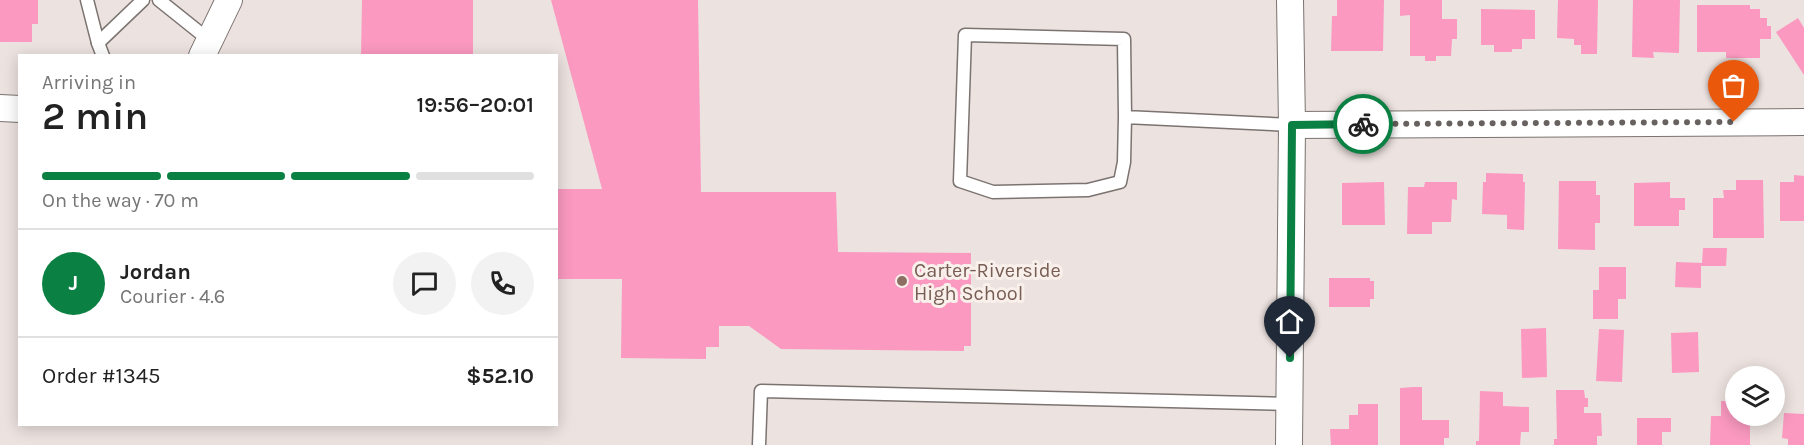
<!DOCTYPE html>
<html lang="en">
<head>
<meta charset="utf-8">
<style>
	:root { --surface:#fff; --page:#f2f2f2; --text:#222; --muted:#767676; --line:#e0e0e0; --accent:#0b8043 }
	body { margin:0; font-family:Karla,sans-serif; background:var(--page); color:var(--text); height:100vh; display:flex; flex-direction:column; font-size:22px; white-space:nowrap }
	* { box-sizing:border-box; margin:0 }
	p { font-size:20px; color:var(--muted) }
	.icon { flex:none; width:33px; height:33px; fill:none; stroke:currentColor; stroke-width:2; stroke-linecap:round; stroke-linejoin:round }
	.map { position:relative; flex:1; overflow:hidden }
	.side { position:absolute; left:18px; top:54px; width:540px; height:372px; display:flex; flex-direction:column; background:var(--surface); border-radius:0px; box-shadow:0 3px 15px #0003 }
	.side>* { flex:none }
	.buttons { position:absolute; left:1725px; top:366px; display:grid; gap:12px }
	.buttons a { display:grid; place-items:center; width:60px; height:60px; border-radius:50%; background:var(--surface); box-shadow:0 3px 15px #0003; font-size:30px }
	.pin { position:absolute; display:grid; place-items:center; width:51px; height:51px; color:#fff; margin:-62px -26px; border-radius:50% 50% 50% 0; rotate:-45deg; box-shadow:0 0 6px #0007 }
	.pin .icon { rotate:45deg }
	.courier { position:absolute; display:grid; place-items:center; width:60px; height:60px; margin:-30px; border:4px solid #0b8043; border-radius:50%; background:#fff; color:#222; box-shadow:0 2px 8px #0007 }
	.headline em { font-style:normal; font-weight:600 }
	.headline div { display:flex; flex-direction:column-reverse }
	.headline { display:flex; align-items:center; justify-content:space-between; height:102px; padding:0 24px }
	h1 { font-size:39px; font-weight:600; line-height:45px }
	.bar { display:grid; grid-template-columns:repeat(4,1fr); gap:9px 6px; align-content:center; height:72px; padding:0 24px }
	.bar i { height:8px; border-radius:4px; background:var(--line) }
	.bar .active { background:var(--accent) }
	.bar p { grid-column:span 4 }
	.line { display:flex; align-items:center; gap:15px; padding:0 24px; border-top:2px solid var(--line) }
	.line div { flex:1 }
	.round { display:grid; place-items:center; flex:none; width:63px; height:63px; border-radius:32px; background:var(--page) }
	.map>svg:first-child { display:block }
	.building { fill:#fb99c1 }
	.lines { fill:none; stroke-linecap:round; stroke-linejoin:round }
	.service-casing { stroke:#7b7370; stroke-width:15 }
	.minor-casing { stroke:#7b7370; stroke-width:28 }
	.service { stroke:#fff; stroke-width:12 }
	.minor { stroke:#fff; stroke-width:26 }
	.done { stroke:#67615f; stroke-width:6; stroke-dasharray:0 10.8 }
	.route { stroke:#0b8043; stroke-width:8 }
	.education-dot { fill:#8d6e63; stroke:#f9f0ec; stroke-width:2 }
	.labels { text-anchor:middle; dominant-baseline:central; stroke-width:6; stroke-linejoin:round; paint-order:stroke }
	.education-label { font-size:20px; fill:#785e54; stroke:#f9f0ec; text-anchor:start }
</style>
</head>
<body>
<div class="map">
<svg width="1804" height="445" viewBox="0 0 1804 445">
	<rect width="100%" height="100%" fill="#ece2df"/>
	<g class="building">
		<polygon points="0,0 38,0 38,24 32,24 32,42 0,42"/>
		<polygon points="362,0 473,0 473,56 361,56"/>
		<polygon points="551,0 698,0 701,192 836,192 838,252 971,253 971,346 964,346 964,351 781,349 749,326 719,326 719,347 706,347 706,359 621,358 622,279 556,279 556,189 602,189"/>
		<polygon points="1337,0 1384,0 1383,51 1331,51 1332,16 1337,16"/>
		<polygon points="1400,0 1442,0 1442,19 1457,19 1457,39 1452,39 1451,56 1436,56 1436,61 1425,61 1425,56 1410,56 1410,15 1400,16"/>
		<polygon points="1558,0 1598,0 1597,54 1581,54 1581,45 1574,45 1574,39 1557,38"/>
		<polygon points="1633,0 1680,0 1679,53 1653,52 1654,58 1632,57"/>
		<polygon points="1697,5 1750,5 1750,9 1760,9 1760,18 1767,18 1767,26 1771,26 1771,39 1760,39 1760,58 1726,58 1726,52 1697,52"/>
		<polygon points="1481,9 1535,10 1535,39 1522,39 1522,49 1512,49 1512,52 1494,52 1494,45 1481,45"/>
		<polygon points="1798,18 1804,28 1804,75 1776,32"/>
		<polygon points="1486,173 1523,174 1523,182 1525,182 1524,230 1507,229 1507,215 1482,214 1483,182 1486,182"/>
		<polygon points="1794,175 1804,176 1804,221 1780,221 1780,182 1794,182"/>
		<polygon points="1736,180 1763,180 1764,238 1713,238 1713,198 1724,198 1723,190 1736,190"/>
		<polygon points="1559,181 1596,181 1596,195 1600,195 1600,223 1595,223 1595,250 1558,249"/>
		<polygon points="1384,182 1385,225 1342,225 1342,183"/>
		<polygon points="1425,182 1457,182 1457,200 1452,199 1451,222 1432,222 1432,234 1407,234 1408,187 1424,187"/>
		<polygon points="1670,182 1670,198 1685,198 1685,210 1679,210 1679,226 1634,226 1634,183"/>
		<polygon points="1703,248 1727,248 1726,266 1701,266 1701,288 1675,287 1676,262 1702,263"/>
		<polygon points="1599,267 1626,267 1626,299 1618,299 1618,319 1593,319 1593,290 1599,290"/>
		<polygon points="1329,278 1370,278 1370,281 1374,281 1374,299 1370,299 1370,307 1329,307"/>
		<polygon points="1546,328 1547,377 1522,378 1521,329"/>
		<polygon points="1599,329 1624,330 1622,382 1596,381"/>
		<polygon points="1698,332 1699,372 1672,373 1671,333"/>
		<polygon points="1413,387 1422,387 1422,420 1449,420 1449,438 1444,438 1444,445 1400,445 1400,388"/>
		<polygon points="1556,390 1584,390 1585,398 1588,398 1588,407 1584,407 1584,413 1601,413 1602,436 1597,436 1597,445 1554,445 1554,439 1557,439"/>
		<polygon points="1480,391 1503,392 1503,406 1529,407 1529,432 1521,432 1520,445 1476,445 1476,441 1479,441"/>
		<polygon points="1721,401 1736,401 1736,416 1744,416 1744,419 1750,419 1750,445 1710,445 1711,416 1721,416"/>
		<polygon points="1358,404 1378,404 1378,445 1331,445 1330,429 1349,429 1349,415 1358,415"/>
		<polygon points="1784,413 1804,414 1804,445 1788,445 1788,439 1782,438"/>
		<polygon points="1637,418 1671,418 1671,432 1662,432 1662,445 1637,445"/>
	</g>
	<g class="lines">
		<g class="service-casing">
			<g id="service">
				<polyline points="87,0 98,43"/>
				<polyline points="159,0 209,40"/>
				<polyline points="103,56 98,43 143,0"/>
				<polyline points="1125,117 1124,162 1120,182 1088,190 993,192 960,181 965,35 1124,39 1125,117 1292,125"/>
				<polyline points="759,445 761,391 1290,404"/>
			</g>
		</g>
		<g class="minor-casing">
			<g id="minor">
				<polyline points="202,56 229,0"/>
				<polyline points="0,108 20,109"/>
				<polyline points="1292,125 1804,122"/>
				<polyline points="1289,445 1292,125 1290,0"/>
			</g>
		</g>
		<use href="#service" class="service"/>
		<use href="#minor" class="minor"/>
	</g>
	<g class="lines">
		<polyline class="done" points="1363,124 1734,122"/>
		<polyline class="route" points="1290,358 1292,125 1363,124"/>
	</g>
	<circle class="education-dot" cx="902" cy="281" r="6"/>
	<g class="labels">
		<g class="education-label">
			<text x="914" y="270">Carter-Riverside<tspan x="914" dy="23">High School</tspan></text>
		</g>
	</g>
</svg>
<div class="buttons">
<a><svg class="icon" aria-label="layers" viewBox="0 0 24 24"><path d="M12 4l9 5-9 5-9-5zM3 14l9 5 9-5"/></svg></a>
</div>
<div class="pin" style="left:1734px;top:122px;background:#ea580c"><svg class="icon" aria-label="bag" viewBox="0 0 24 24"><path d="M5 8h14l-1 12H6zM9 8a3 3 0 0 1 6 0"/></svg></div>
<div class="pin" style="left:1290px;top:358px;background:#1f2937"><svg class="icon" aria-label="home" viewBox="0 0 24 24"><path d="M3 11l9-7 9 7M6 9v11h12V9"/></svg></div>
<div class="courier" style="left:1363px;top:124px"><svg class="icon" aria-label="bike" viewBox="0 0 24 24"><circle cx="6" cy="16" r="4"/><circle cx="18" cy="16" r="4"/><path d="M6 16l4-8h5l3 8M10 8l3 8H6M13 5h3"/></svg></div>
<section class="side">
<div class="headline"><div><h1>2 min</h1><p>Arriving in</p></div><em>19:56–20:01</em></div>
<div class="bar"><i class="active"></i><i class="active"></i><i class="active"></i><i></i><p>On the way · 70 m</p></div>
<div class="line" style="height:108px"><b class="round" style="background:var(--accent);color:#fff">J</b><div><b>Jordan</b><p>Courier · 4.6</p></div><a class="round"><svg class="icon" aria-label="chat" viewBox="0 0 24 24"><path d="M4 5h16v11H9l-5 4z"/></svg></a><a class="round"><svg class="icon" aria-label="phone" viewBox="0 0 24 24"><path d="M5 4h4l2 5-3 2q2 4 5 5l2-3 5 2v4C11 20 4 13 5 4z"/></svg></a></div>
<div class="line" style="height:78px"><div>Order #1345</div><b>$52.10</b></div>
</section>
</div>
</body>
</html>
